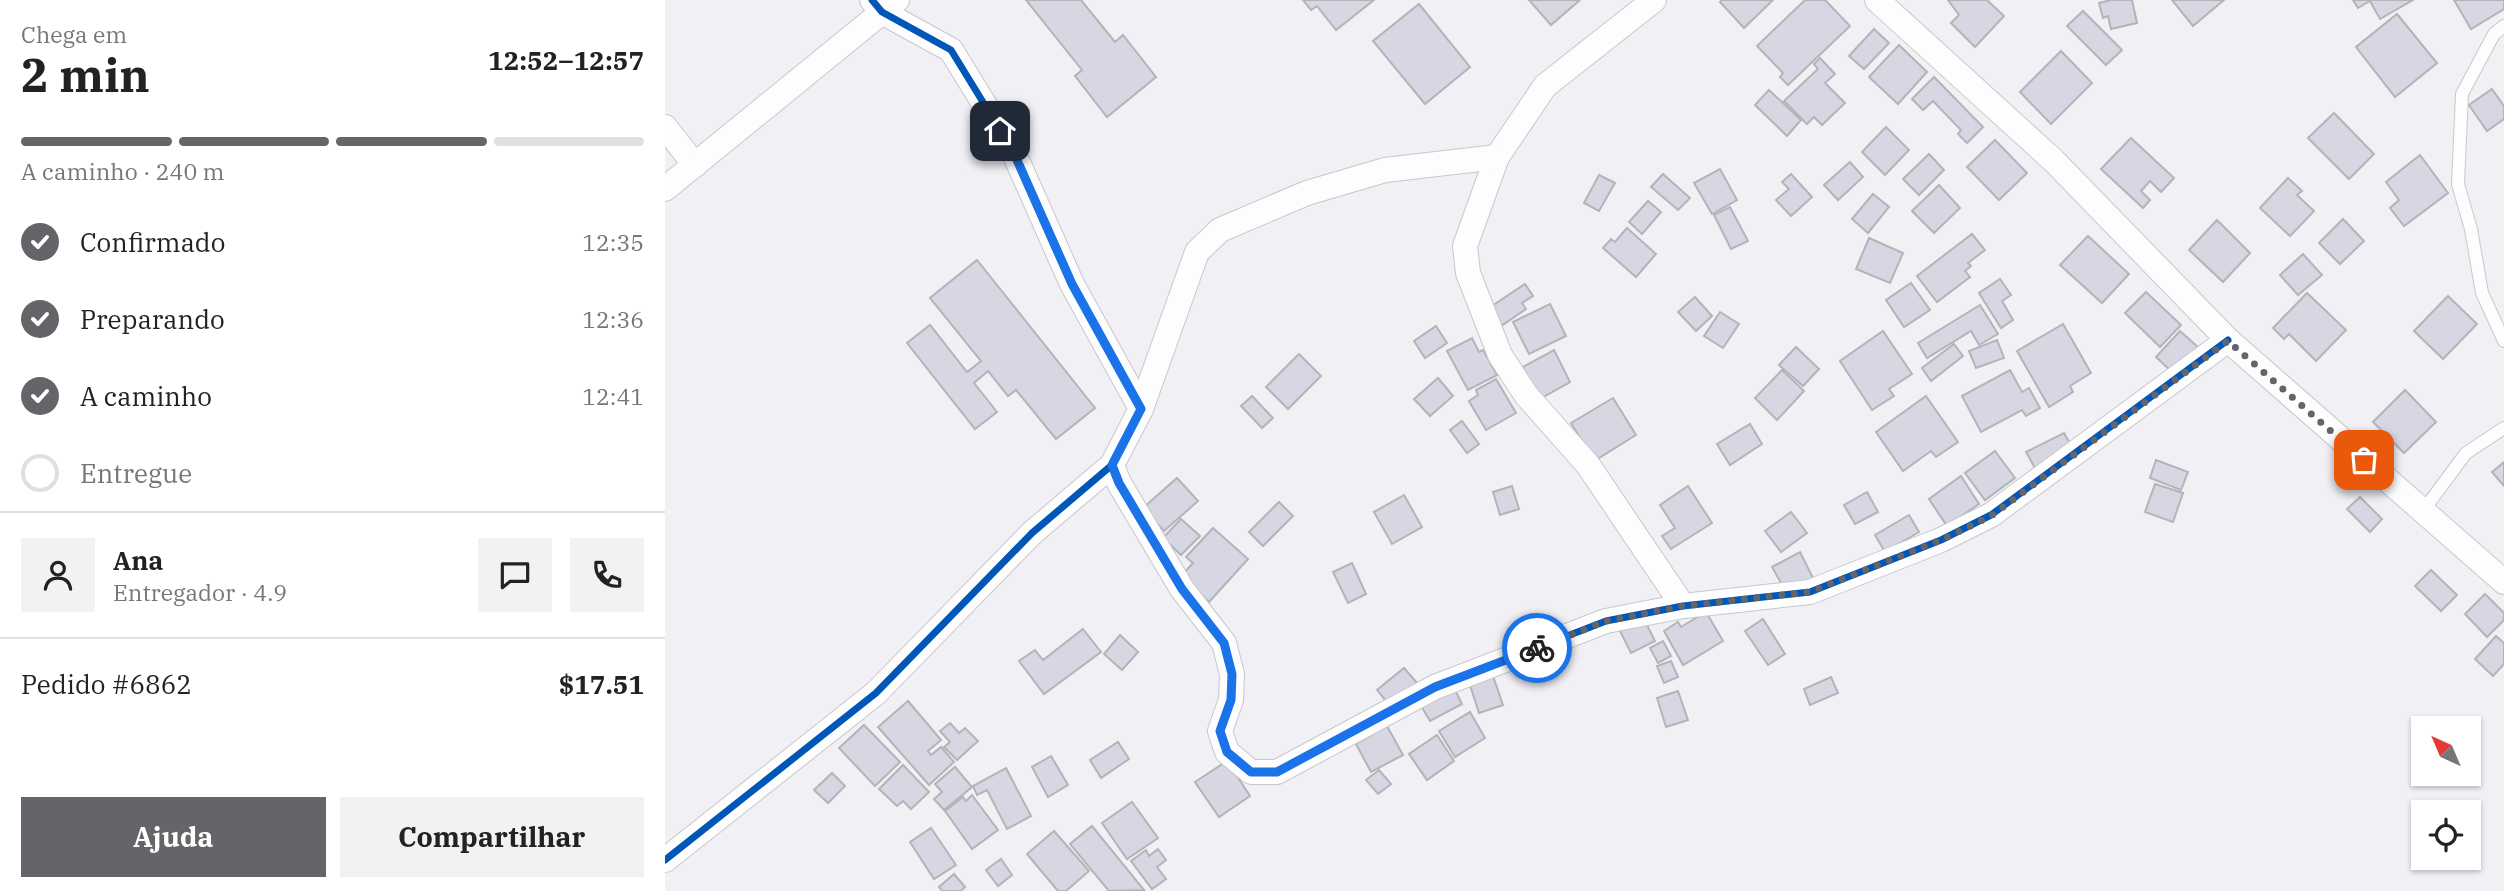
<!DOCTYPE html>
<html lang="pt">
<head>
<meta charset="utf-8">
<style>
	:root { --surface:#fff; --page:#f2f2f2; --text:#222; --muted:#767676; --line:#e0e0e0; --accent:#656569 }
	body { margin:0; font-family:"IBM Plex Serif",serif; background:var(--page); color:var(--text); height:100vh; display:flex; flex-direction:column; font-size:26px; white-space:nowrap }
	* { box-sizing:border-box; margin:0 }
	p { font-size:23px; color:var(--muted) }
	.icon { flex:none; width:38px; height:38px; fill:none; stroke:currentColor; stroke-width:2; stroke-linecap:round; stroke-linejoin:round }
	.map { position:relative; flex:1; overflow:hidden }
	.panel { display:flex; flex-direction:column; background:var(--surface); width:665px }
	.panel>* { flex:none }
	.needle { width:46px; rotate:316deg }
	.buttons { position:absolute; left:1746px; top:716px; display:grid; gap:14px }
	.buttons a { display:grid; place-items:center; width:70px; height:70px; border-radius:0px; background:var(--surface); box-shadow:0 2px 5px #0004; font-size:35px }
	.pin { position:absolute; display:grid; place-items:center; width:60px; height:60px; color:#fff; margin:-30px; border-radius:14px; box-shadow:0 4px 10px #0006 }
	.courier { position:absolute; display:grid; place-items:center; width:70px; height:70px; margin:-35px; border:5px solid #1a73e8; border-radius:50%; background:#fff; color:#222; box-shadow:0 2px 9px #0007 }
	.overview em { font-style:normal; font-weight:800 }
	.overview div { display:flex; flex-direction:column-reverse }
	.overview { display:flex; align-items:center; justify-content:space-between; height:119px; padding:0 21px }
	h1 { font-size:46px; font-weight:800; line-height:52px }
	.bar { display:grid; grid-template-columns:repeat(4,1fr); gap:10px 7px; align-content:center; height:84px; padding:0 21px }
	.bar i { height:9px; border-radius:5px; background:var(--line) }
	.bar .selected { background:var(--accent) }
	.bar p { grid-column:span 4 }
	.line { display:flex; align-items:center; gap:18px; padding:0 21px; border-top:2px solid var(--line) }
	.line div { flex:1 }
	.round { display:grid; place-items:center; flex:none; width:74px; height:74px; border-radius:0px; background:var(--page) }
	ol { padding:0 21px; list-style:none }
	li { display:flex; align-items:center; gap:21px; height:77px }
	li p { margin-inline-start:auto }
	li .icon { padding:7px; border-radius:50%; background:var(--accent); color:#fff; stroke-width:4 }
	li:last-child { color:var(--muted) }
	li i { width:38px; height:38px; border:4px solid var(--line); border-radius:50% }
	.cta { display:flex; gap:14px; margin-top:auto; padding:14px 21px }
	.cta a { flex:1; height:80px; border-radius:0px; background:var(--accent); color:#fff; font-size:28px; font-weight:800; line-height:80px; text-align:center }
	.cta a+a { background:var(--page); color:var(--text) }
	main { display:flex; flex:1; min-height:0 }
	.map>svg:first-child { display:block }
	.building { fill:#d7d7e4; stroke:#b4b4b8; stroke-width:2 }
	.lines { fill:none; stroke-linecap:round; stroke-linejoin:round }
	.service-casing { stroke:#c8c8cc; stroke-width:14 }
	.minor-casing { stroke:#c8c8cc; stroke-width:26 }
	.service { stroke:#fdfdfe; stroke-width:12 }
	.minor { stroke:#fdfdfe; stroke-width:24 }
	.cycleway-casing { stroke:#fff; stroke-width:11 }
	.cycleway { stroke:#0057b8; stroke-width:7 }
	.done { stroke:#656569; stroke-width:7; stroke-dasharray:0 12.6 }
	.route { stroke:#1a73e8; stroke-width:9 }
</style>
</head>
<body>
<main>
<section class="panel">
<div class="overview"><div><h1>2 min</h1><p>Chega em</p></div><em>12:52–12:57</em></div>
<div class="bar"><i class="selected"></i><i class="selected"></i><i class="selected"></i><i></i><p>A caminho · 240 m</p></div>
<ol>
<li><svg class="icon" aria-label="check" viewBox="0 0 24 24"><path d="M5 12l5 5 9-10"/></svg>Confirmado<p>12:35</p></li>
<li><svg class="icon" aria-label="check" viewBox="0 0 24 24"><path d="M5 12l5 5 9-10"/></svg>Preparando<p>12:36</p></li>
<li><svg class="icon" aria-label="check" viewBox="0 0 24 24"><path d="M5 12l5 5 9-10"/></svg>A caminho<p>12:41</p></li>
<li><i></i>Entregue</li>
</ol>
<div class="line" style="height:126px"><a class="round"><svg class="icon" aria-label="person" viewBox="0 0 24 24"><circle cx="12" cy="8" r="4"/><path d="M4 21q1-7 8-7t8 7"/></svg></a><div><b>Ana</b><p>Entregador · 4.9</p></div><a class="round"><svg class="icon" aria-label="chat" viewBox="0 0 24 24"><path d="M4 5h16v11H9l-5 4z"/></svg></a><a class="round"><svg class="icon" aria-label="phone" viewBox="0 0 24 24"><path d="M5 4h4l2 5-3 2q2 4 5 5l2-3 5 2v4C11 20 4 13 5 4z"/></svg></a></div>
<div class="line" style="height:91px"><div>Pedido #6862</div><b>$17.51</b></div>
<div class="cta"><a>Ajuda</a><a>Compartilhar</a></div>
</section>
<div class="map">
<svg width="1839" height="891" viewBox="0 0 1839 891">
	<rect width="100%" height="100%" fill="#f0f0f5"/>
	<g class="building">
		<polygon points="361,0 416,0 450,42 458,35 491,77 442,117 410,76 417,70"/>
		<polygon points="638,0 709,0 671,30 652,6 646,10"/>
		<polygon points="864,0 915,0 886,25"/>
		<polygon points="1057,0 1108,0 1079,28 1055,2"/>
		<polygon points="1140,0 1160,0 1185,26 1123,85 1115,77 1118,73 1092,46"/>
		<polygon points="1283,0 1322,0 1339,16 1310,47 1286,23 1294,15"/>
		<polygon points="1446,0 1467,0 1472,23 1446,29 1443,16 1438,18 1434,3"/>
		<polygon points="1507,0 1559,0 1528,26"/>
		<polygon points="1688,0 1748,0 1715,19 1705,1 1693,8"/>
		<polygon points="1789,0 1839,0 1839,9 1806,29"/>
		<polygon points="754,4 805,67 760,104 708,41"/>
		<polygon points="1418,11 1457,50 1441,65 1402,26"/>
		<polygon points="1732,14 1772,63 1730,97 1691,47"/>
		<polygon points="1209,29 1224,43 1199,69 1184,56"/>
		<polygon points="1234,45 1262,72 1233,104 1204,77"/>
		<polygon points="1396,51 1427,83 1386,124 1355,92"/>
		<polygon points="1155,58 1170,74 1160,83 1180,103 1157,125 1149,117 1142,124 1119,101 1153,69 1149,64"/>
		<polygon points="1269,77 1318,127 1302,143 1293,134 1296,130 1268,101 1258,110 1247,99"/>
		<polygon points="1827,89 1839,106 1839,119 1822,131 1804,105"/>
		<polygon points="1104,90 1136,120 1122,136 1090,105"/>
		<polygon points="1669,113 1709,154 1684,179 1643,138"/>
		<polygon points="1221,127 1244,150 1220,175 1197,152"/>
		<polygon points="1466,138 1509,178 1496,192 1485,181 1476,191 1485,200 1478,208 1436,169"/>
		<polygon points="1330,140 1362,173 1334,200 1302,167"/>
		<polygon points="1264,154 1279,170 1254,195 1238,179"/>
		<polygon points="1755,155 1783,193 1739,226 1725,208 1734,200 1721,182"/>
		<polygon points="1185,162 1198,177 1173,200 1159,185"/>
		<polygon points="1055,169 1072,200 1047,214 1029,183"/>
		<polygon points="998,174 1025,198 1013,210 986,187"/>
		<polygon points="1126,174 1147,197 1126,216 1111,200 1124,189 1117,182"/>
		<polygon points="934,175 950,183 934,211 919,203"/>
		<polygon points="1623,178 1637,191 1632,195 1649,211 1625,236 1595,208"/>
		<polygon points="1274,185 1295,208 1269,233 1247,211"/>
		<polygon points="1208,194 1224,207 1203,233 1187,219"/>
		<polygon points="983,201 996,212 977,234 964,222"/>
		<polygon points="1065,207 1083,241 1066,249 1049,215"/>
		<polygon points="1678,219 1699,241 1675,264 1654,243"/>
		<polygon points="1552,220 1585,253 1558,282 1524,250"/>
		<polygon points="962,228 991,254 971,277 938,248 946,239 950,242"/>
		<polygon points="1307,234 1320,250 1303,263 1306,266 1300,271 1305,277 1272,302 1252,276"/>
		<polygon points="1423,236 1464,274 1437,303 1395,265"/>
		<polygon points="1204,238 1238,253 1225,283 1191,269"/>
		<polygon points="1638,254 1657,275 1633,295 1615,275"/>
		<polygon points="312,260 430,408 391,439 351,390 343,396 323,371 309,383 332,412 310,429 242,343 265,325 302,372 316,361 265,298"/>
		<polygon points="1335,279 1346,295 1337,301 1348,320 1336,328 1314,293"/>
		<polygon points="1246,283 1265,310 1239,327 1221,300"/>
		<polygon points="860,284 868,296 857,303 861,309 836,326 824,308"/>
		<polygon points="1481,292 1516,325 1495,347 1460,313"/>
		<polygon points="1642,293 1681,330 1651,361 1624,334 1619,339 1608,328"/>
		<polygon points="1783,296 1812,324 1778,359 1749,331"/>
		<polygon points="1030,297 1047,316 1031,331 1013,312"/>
		<polygon points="885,304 901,336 864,354 848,322"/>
		<polygon points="1315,305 1333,334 1314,345 1306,331 1262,358 1253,343"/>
		<polygon points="1055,312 1074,324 1058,348 1039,336"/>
		<polygon points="1398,324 1426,373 1405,386 1408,392 1384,407 1352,351"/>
		<polygon points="771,326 782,343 760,358 749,341"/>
		<polygon points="1218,331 1247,374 1224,389 1229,396 1207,410 1175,361"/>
		<polygon points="1515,331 1534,348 1509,374 1491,357"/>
		<polygon points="807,338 814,352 818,350 832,375 803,390 782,351"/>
		<polygon points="1332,340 1339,358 1311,368 1304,351"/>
		<polygon points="1289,344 1298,356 1266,381 1257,368"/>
		<polygon points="1131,347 1154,369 1138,386 1114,365"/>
		<polygon points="889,350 905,382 873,400 856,368"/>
		<polygon points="634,354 656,376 623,409 601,387"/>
		<polygon points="1117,370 1139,391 1112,420 1090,398"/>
		<polygon points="1345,370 1357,392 1364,388 1375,408 1361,416 1357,410 1316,432 1297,396"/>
		<polygon points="773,378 788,396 765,416 749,399"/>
		<polygon points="831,379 851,413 821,430 804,401 813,395 811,390"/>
		<polygon points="1740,390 1771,422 1739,453 1708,422"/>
		<polygon points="587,396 608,418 597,428 576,406"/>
		<polygon points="1261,396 1293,442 1271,457 1266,451 1238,471 1211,432"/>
		<polygon points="948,398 971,435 929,461 906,423"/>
		<polygon points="797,421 814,444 802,453 785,430"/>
		<polygon points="1085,424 1097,444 1065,465 1052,444"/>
		<polygon points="1399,433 1408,449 1370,468 1361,452"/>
		<polygon points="1330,451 1350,478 1320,500 1300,473"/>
		<polygon points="1491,460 1523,472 1516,490 1485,478"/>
		<polygon points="1839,462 1839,486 1827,472"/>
		<polygon points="1296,476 1314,504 1282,526 1264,499"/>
		<polygon points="512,478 533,501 499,531 478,508"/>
		<polygon points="1490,484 1518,493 1508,522 1480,512"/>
		<polygon points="847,486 854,509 835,515 828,492"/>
		<polygon points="1023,486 1047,523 1006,549 997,536 1010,528 995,505"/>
		<polygon points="1202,492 1213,512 1190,524 1179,505"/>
		<polygon points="739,495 757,527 727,544 709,512"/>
		<polygon points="1695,497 1717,519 1705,532 1682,509"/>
		<polygon points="614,502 628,516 598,546 584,532"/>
		<polygon points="1126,512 1142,533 1116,552 1100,531"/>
		<polygon points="1244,515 1254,532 1220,552 1210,535"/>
		<polygon points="516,519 535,536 516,555 498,538"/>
		<polygon points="548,528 583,559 544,602 516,576 528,563 521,557"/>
		<polygon points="1135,552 1148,578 1121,592 1107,567"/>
		<polygon points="687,563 701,594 683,603 668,572"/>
		<polygon points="1766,570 1792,595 1776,611 1750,586"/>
		<polygon points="1820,594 1839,613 1839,620 1822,637 1800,614"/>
		<polygon points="1041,612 1058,641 1018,665 999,631 1013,622 1016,627"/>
		<polygon points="979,619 990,641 966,653 955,631"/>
		<polygon points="1098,619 1120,654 1103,665 1080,631"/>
		<polygon points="418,629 436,652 379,694 354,661 370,650 378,660"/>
		<polygon points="455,635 473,652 457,670 439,654"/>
		<polygon points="1831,636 1839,643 1839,664 1828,676 1810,659"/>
		<polygon points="998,641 1006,656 993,663 985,648"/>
		<polygon points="1006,661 1013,677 999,683 992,666"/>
		<polygon points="739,668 752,683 725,706 712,690"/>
		<polygon points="828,676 838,705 814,713 805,685"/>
		<polygon points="1166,677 1173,693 1145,705 1139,689"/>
		<polygon points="789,688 797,704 765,721 756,706"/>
		<polygon points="1013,691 1023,720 1001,727 992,698"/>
		<polygon points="243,701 276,740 263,751 266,755 276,747 289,762 264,785 213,727"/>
		<polygon points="805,712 820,738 790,757 774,731"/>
		<polygon points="285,723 294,733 300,728 313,741 292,760 279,747 285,742 275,731"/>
		<polygon points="199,725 235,762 210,786 174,748"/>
		<polygon points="722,726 738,755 706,772 691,744"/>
		<polygon points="772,735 789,761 762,780 744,754"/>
		<polygon points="453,742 464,759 436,778 425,760"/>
		<polygon points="386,756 403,785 383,797 367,767"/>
		<polygon points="562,761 585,796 554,817 530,782"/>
		<polygon points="238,765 264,792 246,809 238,801 232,806 214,789"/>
		<polygon points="290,767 307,787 279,810 269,799 277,792 270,784"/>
		<polygon points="341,768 366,816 342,829 322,790 312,795 308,786"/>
		<polygon points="714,770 726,784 713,794 701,780"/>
		<polygon points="167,773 180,786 163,803 149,790"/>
		<polygon points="307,795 333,830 307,849 280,811 298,797 301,801"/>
		<polygon points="467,802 493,838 462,859 437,823"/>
		<polygon points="427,826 479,890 444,891 405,844"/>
		<polygon points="266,828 291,865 269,879 245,842"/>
		<polygon points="389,831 424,871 401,891 393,891 362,854"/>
		<polygon points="493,849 501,860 492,867 501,879 487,889 466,861 481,850 484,856"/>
		<polygon points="336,859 347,875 333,886 321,870"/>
		<polygon points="289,874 300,887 296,891 277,891 274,887"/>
	</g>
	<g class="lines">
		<g class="service-casing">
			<g id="service">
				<polyline points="1839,26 1829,34 1797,94 1793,184 1806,229 1817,293 1839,341"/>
				<polyline points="1758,511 1801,453 1839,428"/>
			</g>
		</g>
		<g class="minor-casing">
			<g id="minor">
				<polyline points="989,0 880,86 832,157 800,246 803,273 835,355 861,395 923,465 1018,606"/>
				<polyline points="1212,0 1388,160 1563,340 1839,582"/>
				<polyline points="0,127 30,165"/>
				<polyline points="0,189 232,0"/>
				<polyline points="476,409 532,252 555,230 642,193 720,170 832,157"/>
				<polyline points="447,465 454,483 517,589 559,643 567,674 566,700 555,731 562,752 586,772 612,772 770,687 941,621 1018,606 1145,592 1276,540 1326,515 1563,340"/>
				<polyline points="0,860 211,693 367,533 447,465 476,409 407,284 348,151 286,50 217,12 207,0"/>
			</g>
		</g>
		<use href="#service" class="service"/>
		<use href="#minor" class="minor"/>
		<g class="cycleway-casing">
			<g id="cycleway">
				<polyline points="447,465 454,483 517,589 559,643 567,674 566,700 555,731 562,752 586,772 612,772 770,687 941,621 1018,606 1145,592 1276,540 1326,515 1563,340"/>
				<polyline points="0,860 211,693 367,533 447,465 476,409 407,284 348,151 286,50 217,12 207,0"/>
			</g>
		</g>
		<use href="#cycleway" class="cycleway"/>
	</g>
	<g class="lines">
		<polyline class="done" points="872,648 941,621 1018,606 1145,592 1276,540 1326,516 1563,341 1699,460"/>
		<polyline class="route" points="335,131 348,151 407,284 476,409 447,465 454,483 517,589 559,643 567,674 566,700 555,731 562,752 586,772 612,772 770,687 872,648"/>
	</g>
</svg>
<div class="buttons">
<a><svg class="needle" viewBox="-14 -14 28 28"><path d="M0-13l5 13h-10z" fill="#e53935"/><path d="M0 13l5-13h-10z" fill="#767676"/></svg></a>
<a><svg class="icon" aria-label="locate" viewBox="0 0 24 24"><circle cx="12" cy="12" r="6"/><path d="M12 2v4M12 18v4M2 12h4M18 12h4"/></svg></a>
</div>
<div class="pin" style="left:1699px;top:460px;background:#ea580c"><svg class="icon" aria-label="bag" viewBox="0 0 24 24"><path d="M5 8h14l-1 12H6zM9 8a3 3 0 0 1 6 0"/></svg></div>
<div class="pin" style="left:335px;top:131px;background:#1f2937"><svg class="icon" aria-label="home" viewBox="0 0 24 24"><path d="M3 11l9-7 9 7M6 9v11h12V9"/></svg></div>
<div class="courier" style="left:872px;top:648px"><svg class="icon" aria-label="bike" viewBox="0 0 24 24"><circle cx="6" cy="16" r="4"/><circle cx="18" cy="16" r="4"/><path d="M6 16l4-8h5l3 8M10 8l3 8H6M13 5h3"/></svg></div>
</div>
</main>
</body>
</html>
